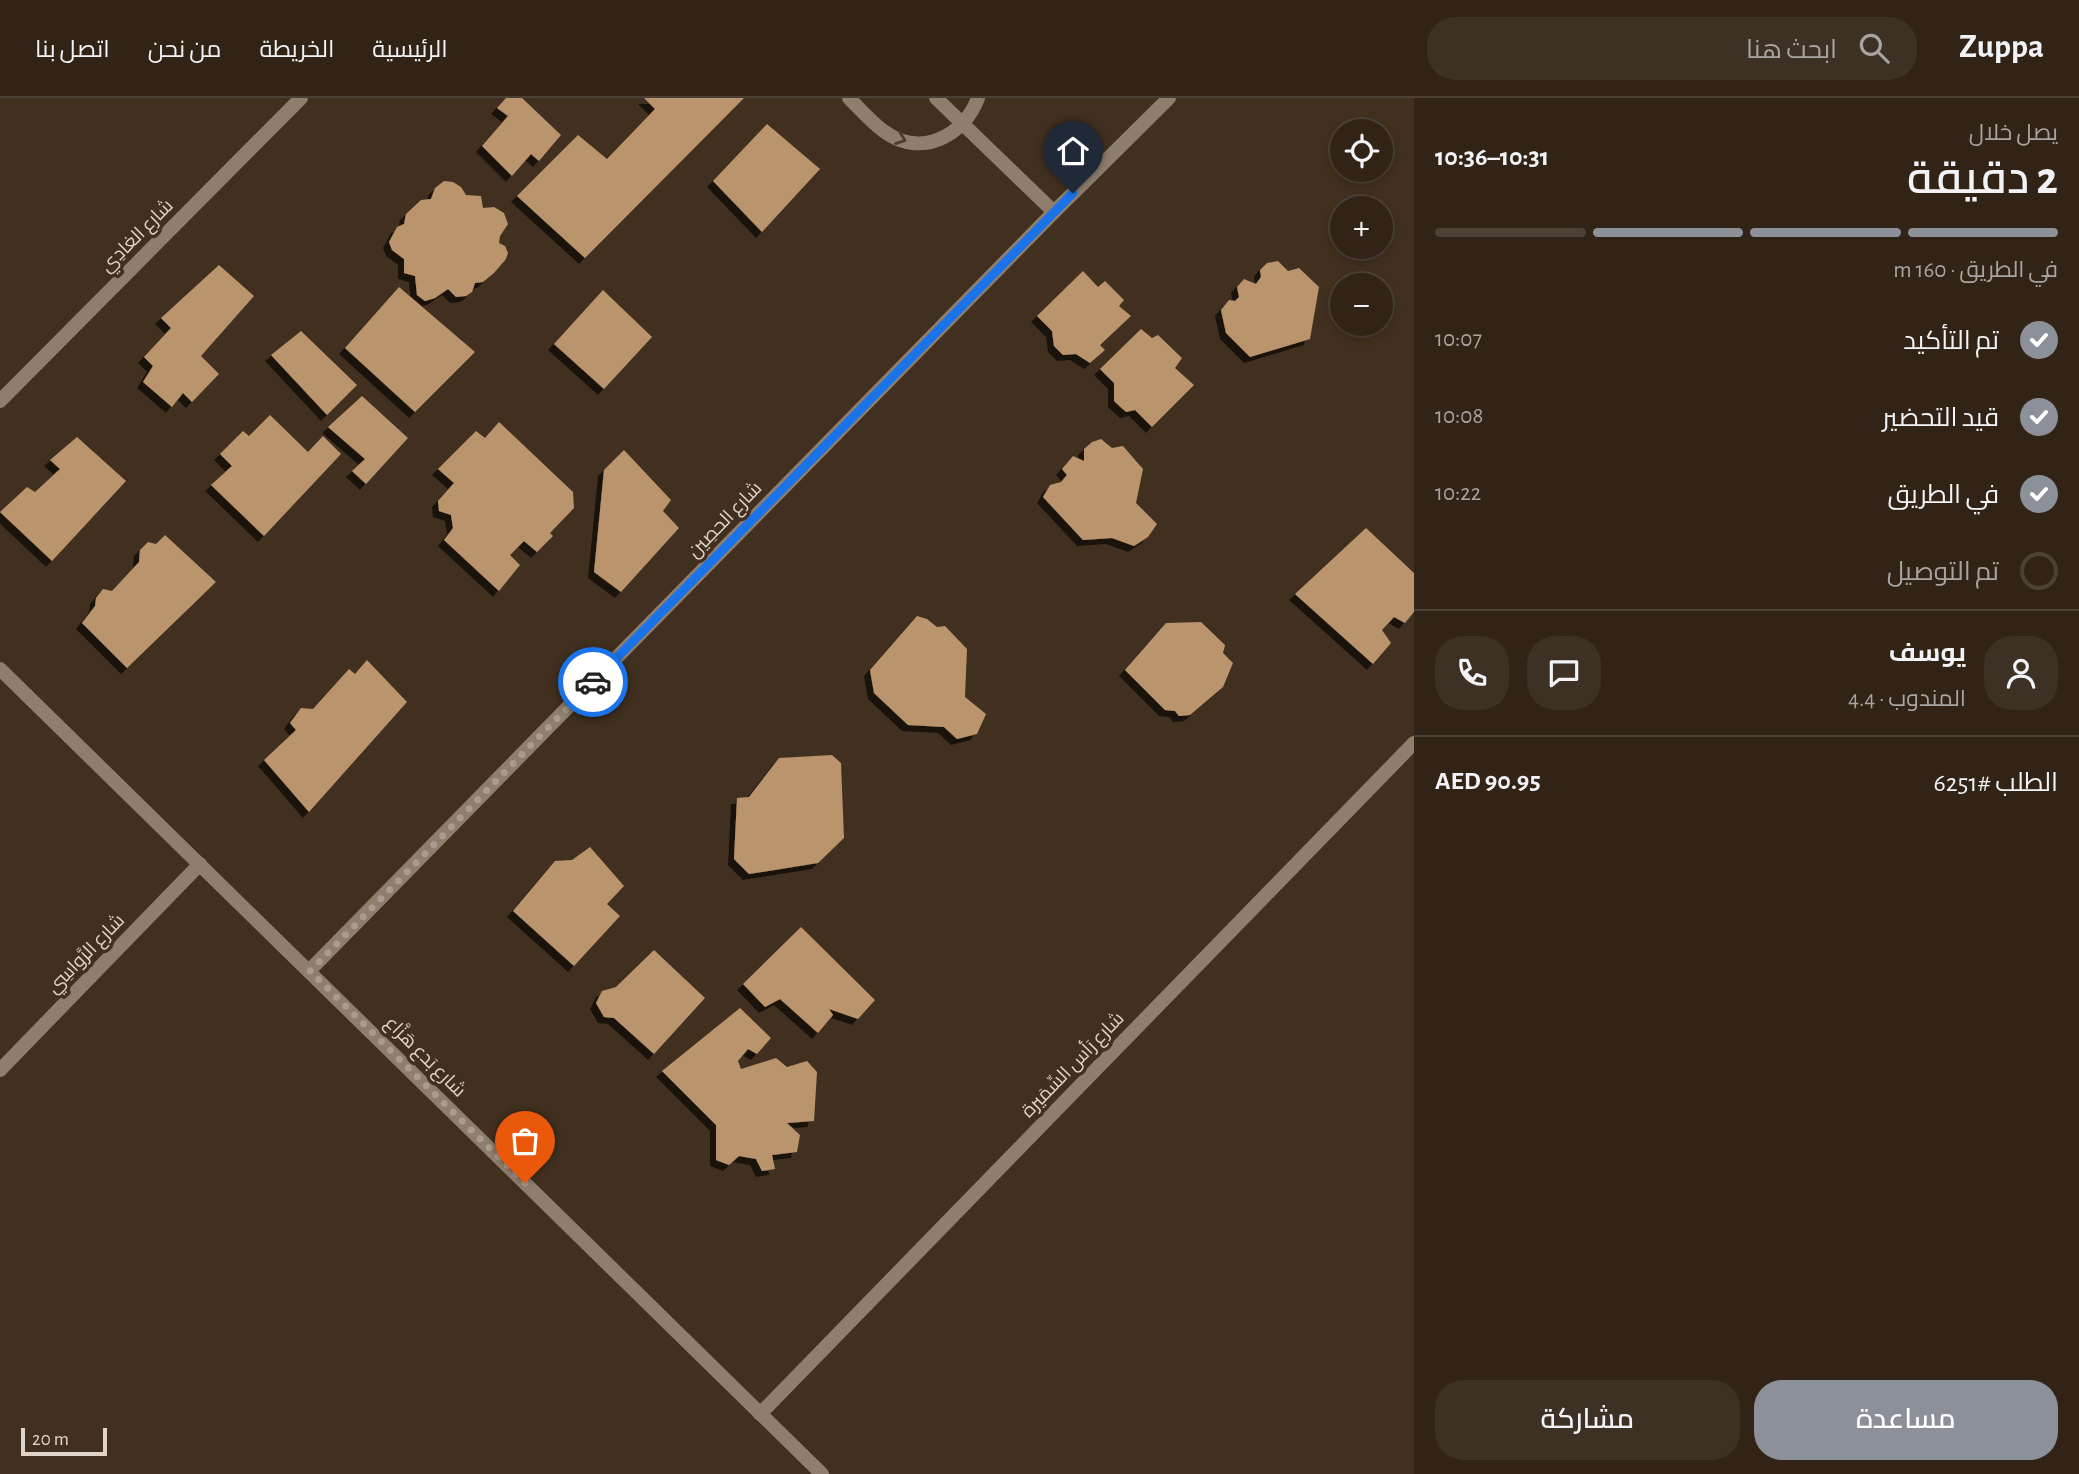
<!DOCTYPE html>
<html lang="ar">
<head>
<meta charset="utf-8">
<style>
	:root { --surface:#312417; --page:#3d3024; --text:#f1f3f6; --muted:#a8a4a1; --line:#4c4136; --accent:#8c9099 }
	body { margin:0; font-family:"Alegreya Sans",Cairo,sans-serif; background:var(--page); color:var(--text); direction:rtl; height:100vh; display:flex; flex-direction:column; font-size:26px; white-space:nowrap }
	* { box-sizing:border-box; margin:0 }
	p { font-size:23px; color:var(--muted) }
	.icon { flex:none; width:38px; height:38px; fill:none; stroke:currentColor; stroke-width:2; stroke-linecap:round; stroke-linejoin:round }
	.map { position:relative; flex:1; overflow:hidden; direction:ltr }
	.side { display:flex; flex-direction:column; background:var(--surface); width:665px }
	.side>* { flex:none }
	.fabs { position:absolute; left:1330px; top:21px; display:grid; gap:14px }
	.fabs a { display:grid; place-items:center; width:63px; height:63px; border-radius:50%; background:var(--surface); box-shadow:0 4px 10px #0003,0 0 0 2px var(--line); font-size:35px }
	.scale { position:absolute; left:21px; bottom:18px; width:86px; box-sizing:border-box; padding-left:7px; border:4px solid #e0d5cb; border-top:0; font-size:19px; line-height:24px; white-space:nowrap; color:#e0d5cb; -webkit-text-stroke:5px #41301f; paint-order:stroke }
	.pin { position:absolute; display:grid; place-items:center; width:60px; height:60px; color:#fff; margin:-72px -30px; border-radius:50% 50% 50% 0; rotate:-45deg; box-shadow:0 0 7px #0007 }
	.pin .icon { rotate:45deg }
	.courier { position:absolute; display:grid; place-items:center; width:70px; height:70px; margin:-35px; border:5px solid #1a73e8; border-radius:50%; background:#fff; color:#222; box-shadow:0 2px 9px #0007 }
	.head em { font-style:normal; font-weight:600 }
	.head div { display:flex; flex-direction:column-reverse }
	.head { display:flex; align-items:center; justify-content:space-between; height:119px; padding:0 21px }
	h1 { font-size:46px; font-weight:600; line-height:52px }
	.bar { display:grid; grid-template-columns:repeat(4,1fr); gap:10px 7px; align-content:center; height:84px; padding:0 21px }
	.bar i { height:9px; border-radius:5px; background:var(--line) }
	.bar .active { background:var(--accent) }
	.bar p { grid-column:span 4 }
	.line { display:flex; align-items:center; gap:18px; padding:0 21px; border-top:2px solid var(--line) }
	.line div { flex:1 }
	.round { display:grid; place-items:center; flex:none; width:74px; height:74px; border-radius:28px; background:var(--page) }
	ol { padding:0 21px; list-style:none }
	li { display:flex; align-items:center; gap:21px; height:77px }
	li p { margin-inline-start:auto }
	li .icon { padding:7px; border-radius:50%; background:var(--accent); color:#fff; stroke-width:4 }
	li:last-child { color:var(--muted) }
	li i { width:38px; height:38px; border:4px solid var(--line); border-radius:50% }
	.cta { display:flex; gap:14px; margin-top:auto; padding:14px 21px }
	.cta a { flex:1; height:80px; border-radius:28px; background:var(--accent); color:#fff; font-size:28px; font-weight:600; line-height:80px; text-align:center }
	.cta a+a { background:var(--page); color:var(--text) }
	header { display:flex; align-items:center; gap:42px; box-sizing:border-box; height:98px; padding:0 35px; background:var(--surface); border-bottom:2px solid var(--line) }
	header strong { font-size:33px }
	nav { display:flex; gap:38px; margin-inline-start:auto; font-size:24px }
	.search { width:490px; height:63px; background:var(--page); display:flex; align-items:center; gap:18px; box-sizing:border-box; padding:0 24px; border-radius:28px; color:var(--muted); font-size:26px }
	main { display:flex; flex:1; min-height:0 }
	.map>svg:first-child { display:block }
	.building { fill:#ba946c; filter:url(#shadow) }
	.lines { fill:none; stroke-linecap:round; stroke-linejoin:round }
	.lane { stroke:#8f7e6d; stroke-width:14 }
	.street { stroke:#8f7e6d; stroke-width:14 }
	.oneway { stroke:#4d3c2b }
	.done { stroke:#a89b8f; stroke-width:7; stroke-dasharray:0 12.6 }
	.route { stroke:#1a73e8; stroke-width:9 }
	.labels { text-anchor:middle; dominant-baseline:central; stroke-width:7; stroke-linejoin:round; paint-order:stroke }
	.street-label { font-size:19px; fill:#e0d5cb; stroke:#41301f }
</style>
</head>
<body>
<header>
<strong>Zuppa</strong>
<div class="search"><svg class="icon" aria-label="search" viewBox="0 0 24 24"><circle cx="10" cy="10" r="6"/><path d="M15 15l6 6"/></svg>ابحث هنا</div>
<nav><a>الرئيسية</a><a>الخريطة</a><a>من نحن</a><a>اتصل بنا</a></nav>
</header>
<main>
<section class="side">
<div class="head"><div><h1>2 دقيقة</h1><p>يصل خلال</p></div><em>10:31–10:36</em></div>
<div class="bar"><i class="active"></i><i class="active"></i><i class="active"></i><i></i><p>في الطريق · 160 m</p></div>
<ol>
<li><svg class="icon" aria-label="check" viewBox="0 0 24 24"><path d="M5 12l5 5 9-10"/></svg>تم التأكيد<p>10:07</p></li>
<li><svg class="icon" aria-label="check" viewBox="0 0 24 24"><path d="M5 12l5 5 9-10"/></svg>قيد التحضير<p>10:08</p></li>
<li><svg class="icon" aria-label="check" viewBox="0 0 24 24"><path d="M5 12l5 5 9-10"/></svg>في الطريق<p>10:22</p></li>
<li><i></i>تم التوصيل</li>
</ol>
<div class="line" style="height:126px"><a class="round"><svg class="icon" aria-label="person" viewBox="0 0 24 24"><circle cx="12" cy="8" r="4"/><path d="M4 21q1-7 8-7t8 7"/></svg></a><div><b>يوسف</b><p>المندوب · 4.4</p></div><a class="round"><svg class="icon" aria-label="chat" viewBox="0 0 24 24"><path d="M4 5h16v11H9l-5 4z"/></svg></a><a class="round"><svg class="icon" aria-label="phone" viewBox="0 0 24 24"><path d="M5 4h4l2 5-3 2q2 4 5 5l2-3 5 2v4C11 20 4 13 5 4z"/></svg></a></div>
<div class="line" style="height:91px"><div>الطلب #6251</div><b>AED 90.95</b></div>
<div class="cta"><a>مساعدة</a><a>مشاركة</a></div>
</section>
<div class="map">
<svg width="1414" height="1376" viewBox="0 0 1414 1376">
	<defs>
		<filter id="shadow"><feDropShadow dx="-6" dy="6" stdDeviation="0" flood-color="#0009"/></filter>
	</defs>
	<rect width="100%" height="100%" fill="#41301f"/>
	<g class="building">
		<polygon points="506,0 522,0 561,37 539,63 531,56 512,78 482,48 508,18 497,10"/>
		<polygon points="644,0 744,0 585,160 517,98 578,37 607,61 655,11"/>
		<polygon points="767,26 820,71 762,134 713,83"/>
		<polygon points="444,83 453,84 461,89 466,97 481,98 483,110 494,109 504,115 508,126 500,138 499,145 505,148 508,155 506,161 494,175 483,184 475,185 472,194 466,198 456,199 448,191 435,200 425,203 417,197 415,178 404,175 404,161 392,152 389,144 397,129 404,126 406,116 421,102 431,101 435,90"/>
		<polygon points="1278,163 1288,173 1299,170 1319,189 1310,241 1250,259 1226,235 1221,212 1229,202 1235,203 1239,199 1237,189 1244,181 1256,186 1261,179 1260,172 1267,165"/>
		<polygon points="219,167 254,198 201,258 219,276 192,304 183,295 172,309 143,284 153,268 144,259 171,230 161,220"/>
		<polygon points="1083,173 1098,189 1105,183 1124,202 1119,208 1131,218 1100,247 1105,252 1090,265 1076,256 1063,257 1054,248 1052,233 1037,218"/>
		<polygon points="399,189 475,254 415,314 345,250"/>
		<polygon points="603,192 652,239 604,291 554,246"/>
		<polygon points="1141,231 1152,240 1158,237 1182,260 1175,270 1194,287 1152,329 1135,312 1126,314 1114,303 1114,285 1100,271"/>
		<polygon points="301,233 357,287 327,317 271,257"/>
		<polygon points="362,298 408,340 366,386 352,373 365,361 328,329"/>
		<polygon points="270,317 308,354 323,338 341,356 264,438 211,387 232,368 220,356 243,333 249,338"/>
		<polygon points="499,324 573,394 574,410 550,435 553,438 537,454 524,443 510,457 520,467 499,493 444,442 453,430 451,417 439,413 438,403 454,385 438,371 476,333 485,340"/>
		<polygon points="77,339 126,383 52,463 0,414 27,389 35,394 60,371 50,362"/>
		<polygon points="1101,341 1112,350 1123,348 1143,371 1136,405 1157,426 1148,439 1134,448 1112,440 1083,442 1043,399 1050,387 1061,384 1067,377 1062,371 1073,358 1084,363 1084,351 1092,344"/>
		<polygon points="624,352 671,402 663,413 679,430 621,494 594,474 604,372"/>
		<polygon points="1366,430 1414,475 1414,514 1405,525 1394,519 1382,532 1391,545 1373,566 1295,496"/>
		<polygon points="165,437 216,484 127,570 82,525 95,508 96,500 103,491 112,493 139,464 140,452 148,444 156,446"/>
		<polygon points="917,518 927,521 937,529 945,528 967,551 965,599 986,616 977,636 957,641 944,629 908,627 874,595 870,572"/>
		<polygon points="1201,524 1225,547 1223,555 1233,565 1223,589 1190,617 1179,618 1175,613 1165,612 1125,572 1166,525"/>
		<polygon points="367,562 407,604 309,714 264,662 296,632 290,625 301,610 313,611 349,571 355,576"/>
		<polygon points="832,657 841,665 844,740 818,765 749,776 734,761 737,700 749,699 779,660"/>
		<polygon points="590,749 624,788 607,806 620,818 574,868 513,813 555,763 572,762"/>
		<polygon points="801,829 875,902 858,921 829,911 833,917 818,935 780,901 765,909 743,886"/>
		<polygon points="654,852 705,900 654,956 614,920 604,919 596,905 602,893 616,889"/>
		<polygon points="740,910 771,940 757,956 748,951 738,963 741,971 776,960 787,969 807,963 817,974 814,1023 787,1025 800,1037 797,1054 772,1057 775,1071 762,1073 756,1061 739,1058 729,1067 716,1062 716,1027 662,973"/>
	</g>
	<g class="lines">
		<path class="lane" d="M849,0C860,11 872,25 885,34C921,60 964,38 978,0"/>
		<g class="street">
			<polyline points="936,0 1054,114"/>
			<polyline points="0,303 301,0"/>
			<polyline points="0,571 822,1376"/>
			<polyline points="309,873 1054,114 1169,0"/>
			<polyline points="0,972 200,766"/>
			<polyline points="760,1316 1414,645"/>
		</g>
	</g>
	<defs><path id="oneway-chevron" d="M-2-3.5L2.5 0L-2 3.5" fill="none" stroke-width="1.6" stroke-linecap="round" stroke-linejoin="round" transform="scale(1.75)"/></defs>
	<use class="oneway" href="#oneway-chevron" transform="translate(901 41) rotate(19)"/>
	<g class="lines">
		<polyline class="done" points="525,1085 310,873 593,584"/>
		<polyline class="route" points="593,584 1073,95"/>
	</g>
	<g class="labels">
		<g class="street-label">
			<text transform="translate(137 138) rotate(-45)">شارع الغادِي</text>
			<text transform="translate(725 422) rotate(-46)">شارع الحصِين</text>
			<text transform="translate(86 856) rotate(-46)">شارع الرَّواسِي</text>
			<text transform="translate(425 959) rotate(45)">شارع بَدع هَزَّاع</text>
			<text transform="translate(1073 967) rotate(-46)">شارع رَأس السِّمَيرة</text>
		</g>
	</g>
</svg>
<div class="fabs">
<a><svg class="icon" aria-label="locate" viewBox="0 0 24 24"><circle cx="12" cy="12" r="6"/><path d="M12 2v4M12 18v4M2 12h4M18 12h4"/></svg></a>
<a>+</a>
<a>−</a>
</div>
<div class="scale">20 m</div>
<div class="pin" style="left:525px;top:1085px;background:#ea580c"><svg class="icon" aria-label="bag" viewBox="0 0 24 24"><path d="M5 8h14l-1 12H6zM9 8a3 3 0 0 1 6 0"/></svg></div>
<div class="pin" style="left:1073px;top:95px;background:#1f2937"><svg class="icon" aria-label="home" viewBox="0 0 24 24"><path d="M3 11l9-7 9 7M6 9v11h12V9"/></svg></div>
<div class="courier" style="left:593px;top:584px"><svg class="icon" aria-label="car" viewBox="0 0 24 24"><path d="M5 17H2v-5l4-1 3-4h7l3 4 3 1v5h-3M9 17h6M6 11h13"/><circle cx="7" cy="17" r="2"/><circle cx="17" cy="17" r="2"/></svg></div>
</div>
</main>
</body>
</html>
